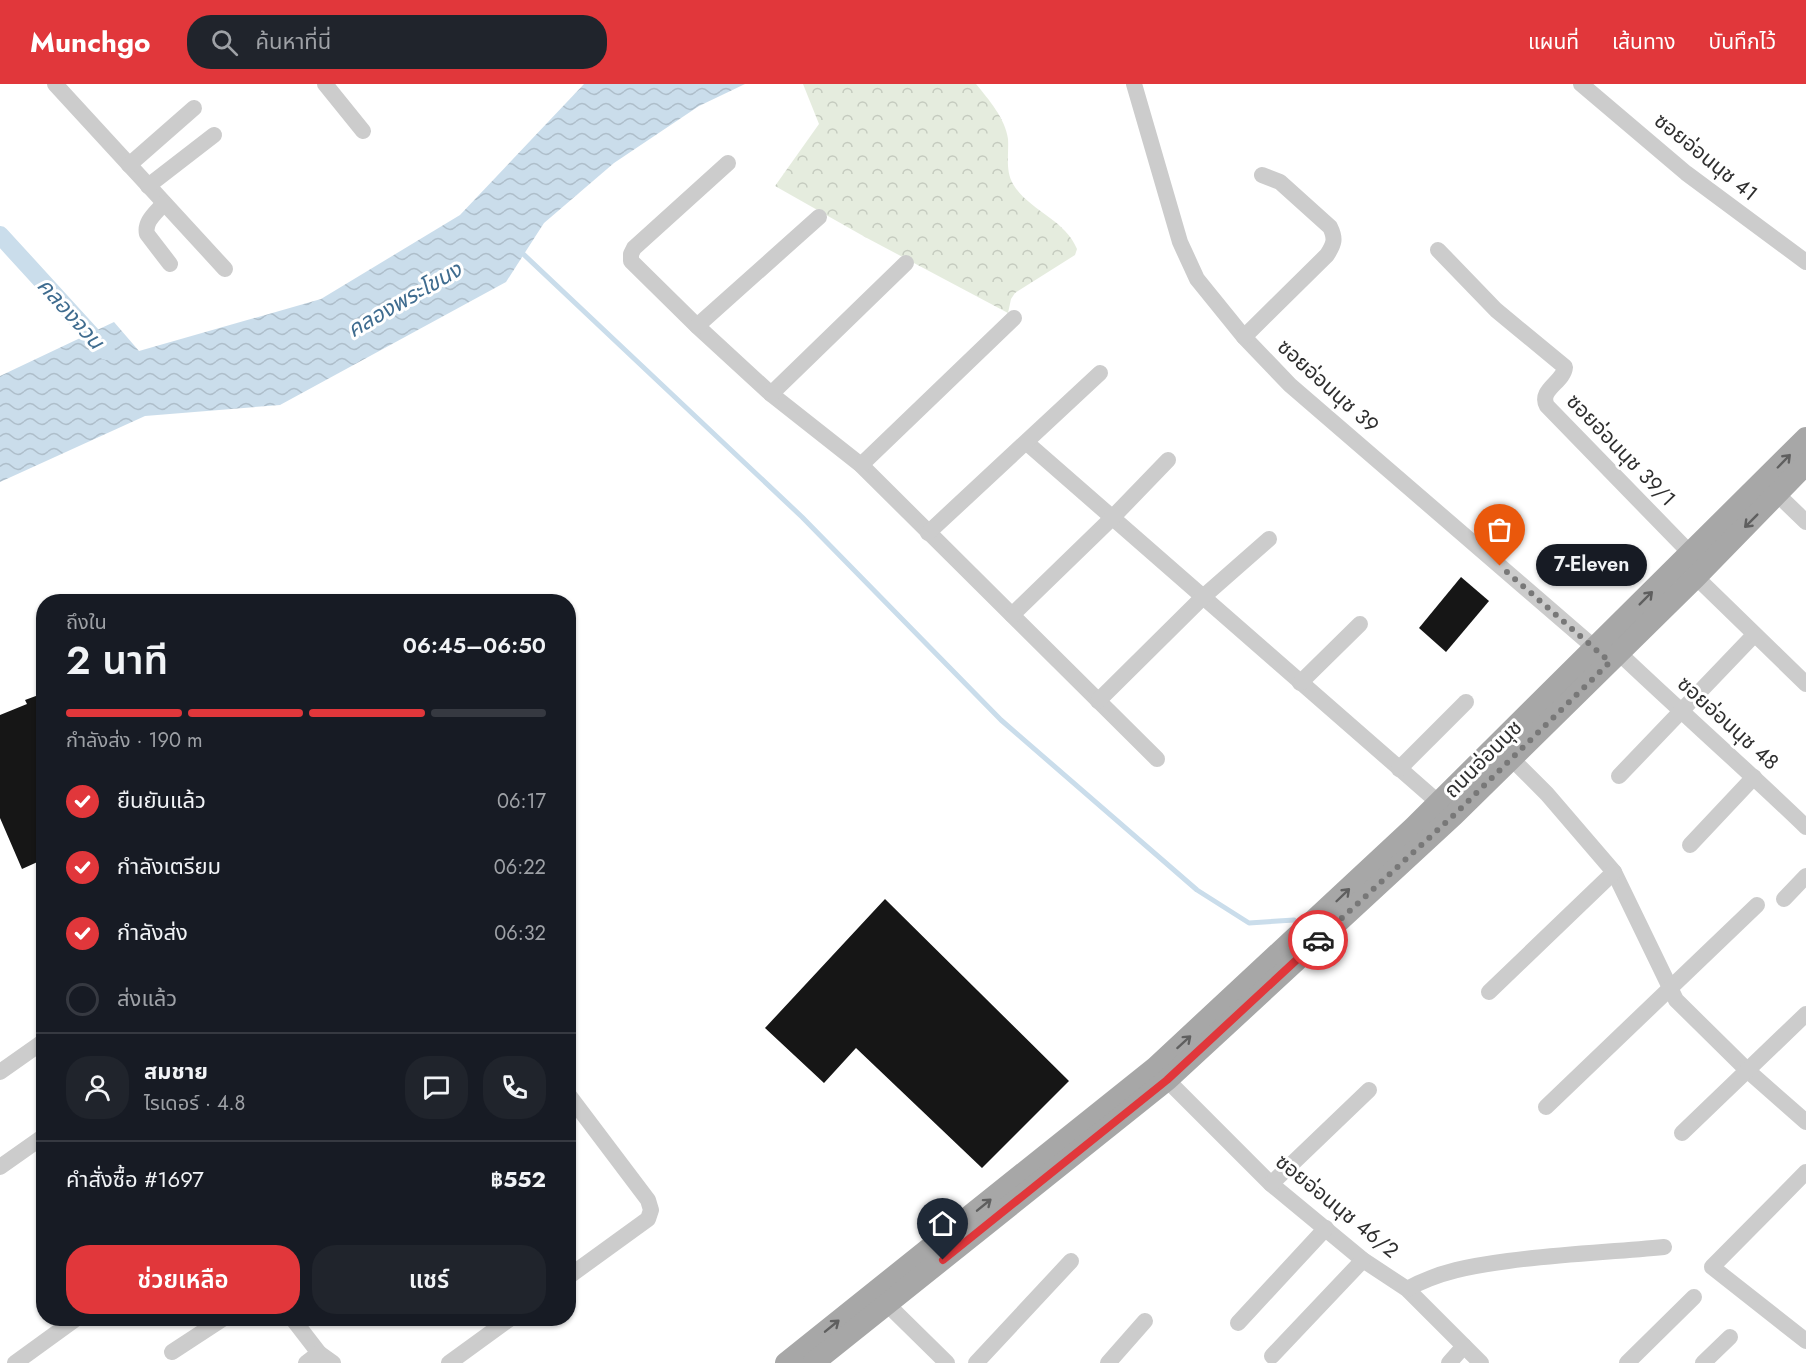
<!DOCTYPE html>
<html lang="th">
<head>
<meta charset="utf-8">
<style>
	:root { --surface:#171b24; --page:#20242c; --text:#f1f3f6; --muted:#9ea1a6; --line:#363941; --accent:#e1373b }
	body { margin:0; font-family:Jost,"Noto Sans Thai",sans-serif; background:var(--page); color:var(--text); height:100vh; display:flex; flex-direction:column; font-size:22px; white-space:nowrap }
	* { box-sizing:border-box; margin:0 }
	p { font-size:20px; color:var(--muted) }
	.icon { flex:none; width:33px; height:33px; fill:none; stroke:currentColor; stroke-width:2; stroke-linecap:round; stroke-linejoin:round }
	.map { position:relative; flex:1; overflow:hidden }
	.sheet { position:absolute; left:36px; top:510px; width:540px; height:732px; display:flex; flex-direction:column; background:var(--surface); border-radius:24px; box-shadow:0 2px 4px #0004 }
	.sheet>* { flex:none }
	.pin { position:absolute; display:grid; place-items:center; width:51px; height:51px; color:#fff; margin:-62px -26px; border-radius:50% 50% 50% 0; rotate:-45deg; box-shadow:0 0 6px #0007 }
	.pin .icon { rotate:45deg }
	.courier { position:absolute; display:grid; place-items:center; width:60px; height:60px; margin:-30px; border:4px solid #e1373b; border-radius:50%; background:#fff; color:#222; box-shadow:0 2px 8px #0007 }
	.bubble { position:absolute; height:42px; border-radius:21px; background:var(--surface); box-shadow:0 2px 4px #0004; font-size:20px; font-weight:600; line-height:42px; text-align:center }
	.headline em { font-style:normal; font-weight:600 }
	.headline div { display:flex; flex-direction:column-reverse }
	.headline { display:flex; align-items:center; justify-content:space-between; height:102px; padding:0 30px }
	h1 { font-size:39px; font-weight:600; line-height:45px }
	.bar { display:grid; grid-template-columns:repeat(4,1fr); gap:9px 6px; align-content:center; height:72px; padding:0 30px }
	.bar i { height:8px; border-radius:4px; background:var(--line) }
	.bar .current { background:var(--accent) }
	.bar p { grid-column:span 4 }
	.line { display:flex; align-items:center; gap:15px; padding:0 30px; border-top:2px solid var(--line) }
	.line div { flex:1 }
	.round { display:grid; place-items:center; flex:none; width:63px; height:63px; border-radius:24px; background:var(--page) }
	ol { padding:0 30px; list-style:none }
	li { display:flex; align-items:center; gap:18px; height:66px }
	li p { margin-inline-start:auto }
	li .icon { padding:6px; border-radius:50%; background:var(--accent); color:#fff; stroke-width:4 }
	li:last-child { color:var(--muted) }
	li i { width:33px; height:33px; border:3px solid var(--line); border-radius:50% }
	.primary-button { display:flex; gap:12px; margin-top:auto; padding:12px 30px }
	.primary-button a { flex:1; height:69px; border-radius:24px; background:var(--accent); color:#fff; font-size:24px; font-weight:600; line-height:69px; text-align:center }
	.primary-button a+a { background:var(--page); color:var(--text) }
	header { display:flex; align-items:center; gap:36px; box-sizing:border-box; height:84px; padding:0 30px; background:var(--accent); color:#fff }
	header strong { font-size:28px }
	nav { display:flex; gap:33px; margin-inline-start:auto; font-size:21px }
	.search { width:420px; height:54px; background:var(--page); display:flex; align-items:center; gap:15px; box-sizing:border-box; padding:0 21px; border-radius:24px; color:var(--muted); font-size:22px }
	.map>svg:first-child { display:block }
	.forest { fill:url(#forest-crowns) }
	.water { fill:url(#water-waves) }
	.lines { fill:none; stroke-linecap:round; stroke-linejoin:round }
	.stream { stroke:#caddeb; stroke-width:5 }
	.canal { stroke:#caddeb; stroke-width:18 }
	.building { fill:#161616 }
	.minor { stroke:#ccc; stroke-width:16 }
	.major { stroke:#a7a7a7; stroke-width:22 }
	.oneway { stroke:#5f5f5f }
	.done { stroke:#787878; stroke-width:6; stroke-dasharray:0 10.8 }
	.route { stroke:#e1373b; stroke-width:8 }
	.labels { text-anchor:middle; dominant-baseline:central; stroke-width:6; stroke-linejoin:round; paint-order:stroke }
	.street-label { font-size:21px; fill:#2f2f2f; stroke:#fff }
	.water-label { font-size:22px; font-style:italic; fill:#3f6c8f; stroke:#fff }
</style>
</head>
<body>
<header>
<strong>Munchgo</strong>
<div class="search"><svg class="icon" aria-label="search" viewBox="0 0 24 24"><circle cx="10" cy="10" r="6"/><path d="M15 15l6 6"/></svg>ค้นหาที่นี่</div>
<nav><a>แผนที่</a><a>เส้นทาง</a><a>บันทึกไว้</a></nav>
</header>
<div class="map">
<svg width="1806" height="1279" viewBox="0 0 1806 1279">
	<defs>
		<pattern id="forest-crowns" width="20" height="18" patternUnits="userSpaceOnUse" patternTransform="scale(1.5)"><rect width="20" height="18" fill="#e5ecde"/><path d="M2 6a3 3 0 1 1 6 0M12 15a3 3 0 1 1 6 0" fill="none" stroke="#c5cbbf"/></pattern>
		<pattern id="water-waves" width="16" height="10" patternUnits="userSpaceOnUse" patternTransform="scale(1.5)"><rect width="16" height="10" fill="#caddeb"/><path d="M0 5q4-4 8 0t8 0" fill="none" stroke="#aebeca"/></pattern>
	</defs>
	<rect width="100%" height="100%" fill="#fff"/>
	<path class="forest" d="M803,0H976C989,16 1005,34 1008,55C1009,70 1005,86 1013,100C1029,127 1065,135 1077,165L1075,171L1015,209L1011,215L1008,229L865,153L775,102L819,40Z"/>
	<polygon class="water" points="584,0 745,0 699,22 614,79 544,139 506,198 280,321 145,332 0,398 0,292 114,238 139,267 321,215 460,131"/>
	<g class="lines">
		<polyline class="stream" points="519,166 802,433 1001,636 1197,806 1249,839 1294,836"/>
		<polyline class="canal" points="0,151 106,267"/>
	</g>
	<g class="building">
		<polygon points="1461,493 1489,517 1446,568 1419,544"/>
		<polygon points="44,609 44,775 22,785 0,734 0,631 27,620 25,616"/>
		<polygon points="885,815 1069,997 982,1084 856,964 824,999 765,944"/>
	</g>
	<g class="lines">
		<g class="minor">
			<polyline points="55,0 225,185"/>
			<polyline points="325,0 363,47"/>
			<polyline points="1134,0 1180,158 1197,195 1244,253 1290,301 1596,565"/>
			<polyline points="1581,0 1686,89 1806,178"/>
			<polyline points="728,79 634,164 631,170 631,177 697,242 771,310 861,381 1157,675"/>
			<polyline points="129,81 194,24"/>
			<polyline points="148,102 214,51"/>
			<path d="M164,119C156,129 144,137 147,150L170,180"/>
			<path d="M1438,166L1496,226L1565,283C1564,298 1538,306 1547,322L1691,470"/>
			<polyline points="697,242 819,133"/>
			<path d="M1244,253L1327,171C1334,160 1336,155 1330,143L1280,98L1262,91"/>
			<polyline points="771,310 906,179"/>
			<polyline points="1027,359 1439,719"/>
			<polyline points="861,381 1014,234"/>
			<polyline points="1777,410 1806,438"/>
			<polyline points="928,449 1100,289"/>
			<polyline points="1696,493 1806,600"/>
			<polyline points="1012,531 1112,434 1168,376"/>
			<path d="M1619,569C1681,628 1745,684 1806,743"/>
			<polyline points="1300,599 1360,540"/>
			<polyline points="1098,617 1203,513 1269,455"/>
			<polyline points="1511,674 1547,710 1614,788 1676,916 1747,986 1806,1038"/>
			<polyline points="1399,685 1466,618"/>
			<polyline points="1619,692 1754,551"/>
			<polyline points="1690,761 1754,693"/>
			<polyline points="1784,815 1806,792"/>
			<polyline points="1489,908 1614,788"/>
			<polyline points="0,988 44,957"/>
			<polyline points="1167,996 1271,1100 1363,1176 1407,1205 1481,1279"/>
			<polyline points="568,1010 648,1116 651,1126 648,1135 568,1193"/>
			<polyline points="1546,1023 1757,821"/>
			<polyline points="1682,1049 1806,930"/>
			<polyline points="0,1083 44,1052"/>
			<polyline points="1806,1088 1712,1183 1806,1257"/>
			<polyline points="1271,1100 1369,1006"/>
			<path d="M1407,1205C1440,1187 1471,1182 1508,1177C1560,1170 1612,1168 1664,1163"/>
			<polyline points="887,1220 947,1279"/>
			<polyline points="292,1234 319,1269 306,1279"/>
			<polyline points="1238,1239 1326,1144"/>
			<polyline points="172,1268 224,1234"/>
			<polyline points="319,1269 333,1279"/>
			<polyline points="1272,1272 1363,1176"/>
			<polyline points="15,1279 77,1234"/>
			<polyline points="449,1279 511,1234"/>
			<polyline points="976,1279 1071,1177"/>
			<polyline points="1108,1279 1145,1237"/>
			<polyline points="1449,1279 1464,1262"/>
			<polyline points="1627,1279 1694,1213"/>
			<polyline points="1703,1279 1730,1253"/>
		</g>
		<g class="major">
			<polyline points="786,1279 1156,983 1414,743 1806,354"/>
			<polyline points="813,1279 1167,996 1454,731 1696,493 1806,380"/>
		</g>
	</g>
	<defs><path id="oneway-shaft" d="M-6 0H5M1.5-3L5.5 0L1.5 3" fill="none" stroke-width="1.6" stroke-linecap="round" stroke-linejoin="round" transform="scale(1.5)"/></defs>
	<g class="oneway">
		<use href="#oneway-shaft" transform="translate(1784 377) rotate(-46)"/>
		<use href="#oneway-shaft" transform="translate(1751 437) rotate(135)"/>
		<use href="#oneway-shaft" transform="translate(1646 514) rotate(-45)"/>
		<use href="#oneway-shaft" transform="translate(1343 811) rotate(-44)"/>
		<use href="#oneway-shaft" transform="translate(1184 958) rotate(-42)"/>
		<use href="#oneway-shaft" transform="translate(984 1121) rotate(-39)"/>
		<use href="#oneway-shaft" transform="translate(832 1242) rotate(-39)"/>
	</g>
	<g class="lines">
		<polyline class="done" points="1318,856 1454,731 1610,578 1500,482"/>
		<polyline class="route" points="943,1176 1167,996 1318,856"/>
	</g>
	<g class="labels">
		<g class="street-label">
			<text transform="translate(1706 73) rotate(39)">ซอยอ่อนนุช 41</text>
			<text transform="translate(1328 302) rotate(42)">ซอยอ่อนนุช 39</text>
			<text transform="translate(1621 366) rotate(46)">ซอยอ่อนนุช 39/1</text>
			<text transform="translate(1728 639) rotate(42)">ซอยอ่อนนุช 48</text>
			<text transform="translate(1483 675) rotate(-45)">ถนนอ่อนนุช</text>
			<text transform="translate(1337 1122) rotate(39)">ซอยอ่อนนุช 46/2</text>
		</g>
		<g class="water-label">
			<text transform="translate(404 215) rotate(-30)">คลองพระโขนง</text>
			<text transform="translate(71 229) rotate(48)">คลองจวน</text>
		</g>
	</g>
</svg>
<div class="pin" style="left:1500px;top:482px;background:#ea580c"><svg class="icon" aria-label="bag" viewBox="0 0 24 24"><path d="M5 8h14l-1 12H6zM9 8a3 3 0 0 1 6 0"/></svg></div>
<div class="pin" style="left:943px;top:1176px;background:#1f2937"><svg class="icon" aria-label="home" viewBox="0 0 24 24"><path d="M3 11l9-7 9 7M6 9v11h12V9"/></svg></div>
<div class="courier" style="left:1318px;top:856px"><svg class="icon" aria-label="car" viewBox="0 0 24 24"><path d="M5 17H2v-5l4-1 3-4h7l3 4 3 1v5h-3M9 17h6M6 11h13"/><circle cx="7" cy="17" r="2"/><circle cx="17" cy="17" r="2"/></svg></div>
<div class="bubble" style="left:1536px;top:460px;width:111px">7-Eleven</div>
<section class="sheet">
<div class="headline"><div><h1>2 นาที</h1><p>ถึงใน</p></div><em>06:45–06:50</em></div>
<div class="bar"><i class="current"></i><i class="current"></i><i class="current"></i><i></i><p>กำลังส่ง · 190 m</p></div>
<ol>
<li><svg class="icon" aria-label="check" viewBox="0 0 24 24"><path d="M5 12l5 5 9-10"/></svg>ยืนยันแล้ว<p>06:17</p></li>
<li><svg class="icon" aria-label="check" viewBox="0 0 24 24"><path d="M5 12l5 5 9-10"/></svg>กำลังเตรียม<p>06:22</p></li>
<li><svg class="icon" aria-label="check" viewBox="0 0 24 24"><path d="M5 12l5 5 9-10"/></svg>กำลังส่ง<p>06:32</p></li>
<li><i></i>ส่งแล้ว</li>
</ol>
<div class="line" style="height:108px"><a class="round"><svg class="icon" aria-label="person" viewBox="0 0 24 24"><circle cx="12" cy="8" r="4"/><path d="M4 21q1-7 8-7t8 7"/></svg></a><div><b>สมชาย</b><p>ไรเดอร์ · 4.8</p></div><a class="round"><svg class="icon" aria-label="chat" viewBox="0 0 24 24"><path d="M4 5h16v11H9l-5 4z"/></svg></a><a class="round"><svg class="icon" aria-label="phone" viewBox="0 0 24 24"><path d="M5 4h4l2 5-3 2q2 4 5 5l2-3 5 2v4C11 20 4 13 5 4z"/></svg></a></div>
<div class="line" style="height:78px"><div>คำสั่งซื้อ #1697</div><b>฿552</b></div>
<div class="primary-button"><a>ช่วยเหลือ</a><a>แชร์</a></div>
</section>
</div>
</body>
</html>
